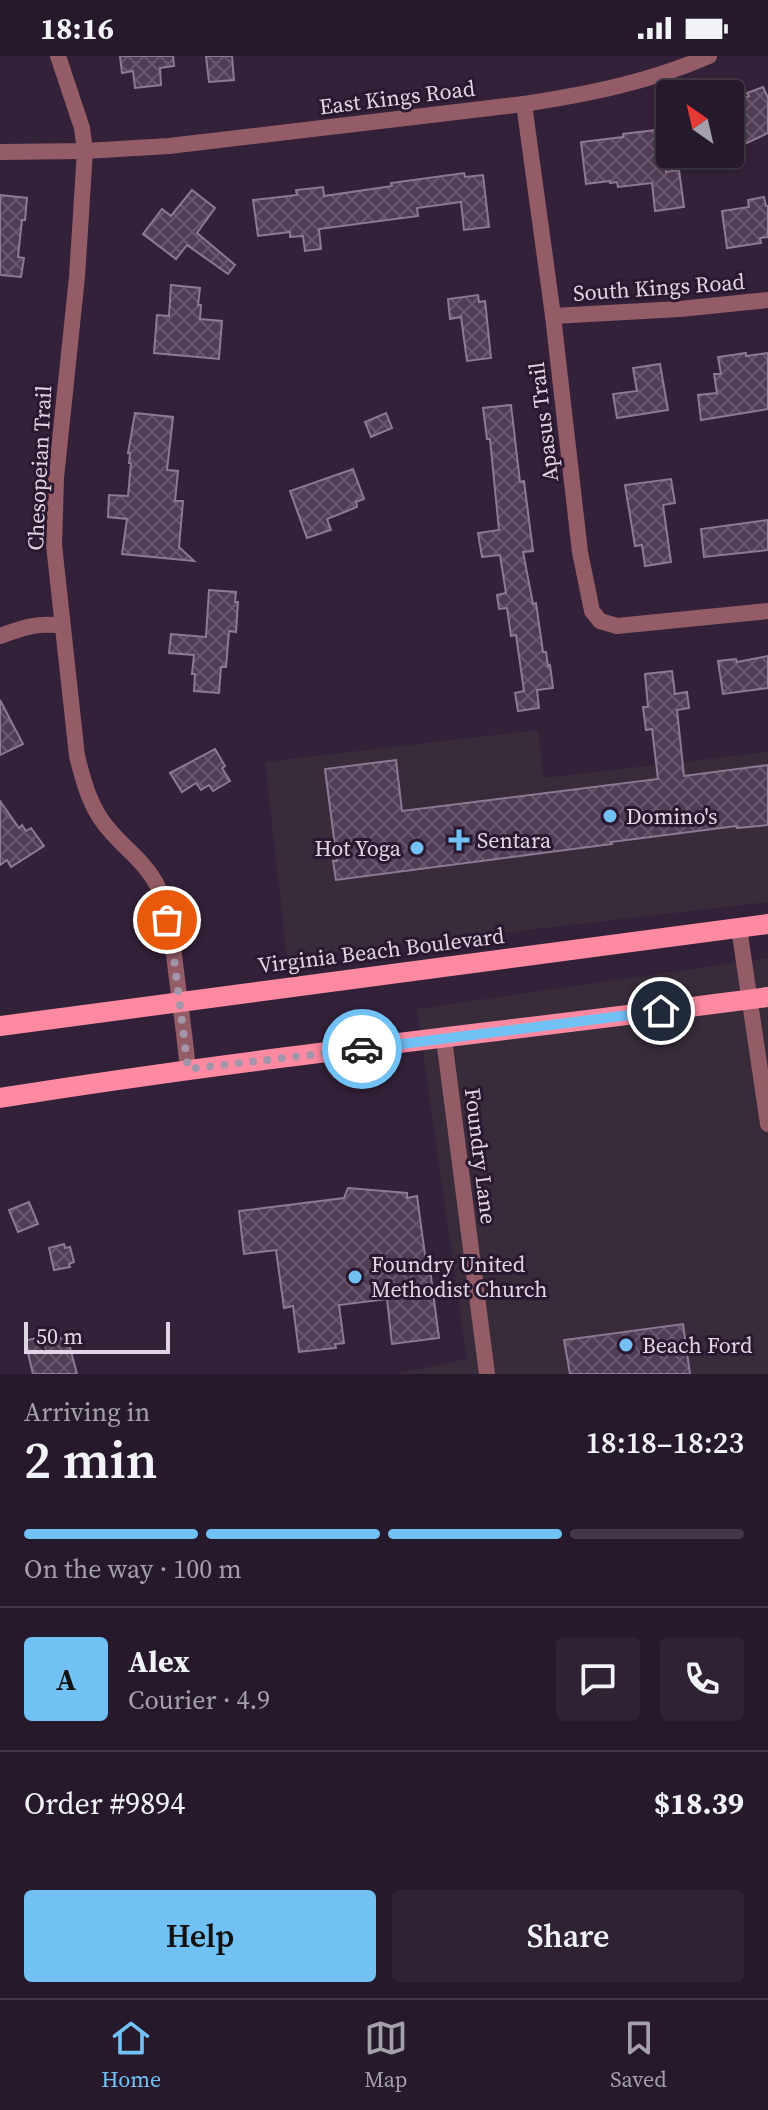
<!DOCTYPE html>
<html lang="en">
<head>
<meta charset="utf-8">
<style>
	:root { --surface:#26192b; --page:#2e2233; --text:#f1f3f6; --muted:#a4a0a9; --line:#423847; --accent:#72c1f5 }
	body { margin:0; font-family:"Source Serif 4",serif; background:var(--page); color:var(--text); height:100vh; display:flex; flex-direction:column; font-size:30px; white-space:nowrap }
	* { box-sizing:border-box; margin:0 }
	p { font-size:26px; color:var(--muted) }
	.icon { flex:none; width:44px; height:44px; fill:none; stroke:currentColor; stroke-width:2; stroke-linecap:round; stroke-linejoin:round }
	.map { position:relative; height:1318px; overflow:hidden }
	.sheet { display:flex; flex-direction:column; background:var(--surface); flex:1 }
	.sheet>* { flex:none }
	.needle { width:52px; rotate:326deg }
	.tools { position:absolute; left:656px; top:24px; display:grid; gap:16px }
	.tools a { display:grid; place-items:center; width:88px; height:88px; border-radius:8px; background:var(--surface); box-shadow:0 2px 6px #0004,0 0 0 2px var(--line); font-size:40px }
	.scale { position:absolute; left:24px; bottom:20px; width:146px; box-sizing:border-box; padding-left:8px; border:4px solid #e0d5e4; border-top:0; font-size:22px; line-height:28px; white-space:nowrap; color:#e0d5e4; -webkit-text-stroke:6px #29182f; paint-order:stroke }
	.pin { position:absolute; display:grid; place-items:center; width:68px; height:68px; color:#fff; margin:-34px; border:4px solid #fff; border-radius:50%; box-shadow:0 2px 8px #0007 }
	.courier { position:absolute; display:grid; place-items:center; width:80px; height:80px; margin:-40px; border:6px solid #72c1f5; border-radius:50%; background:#fff; color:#222; box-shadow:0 2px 10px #0007 }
	.summary em { font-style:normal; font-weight:600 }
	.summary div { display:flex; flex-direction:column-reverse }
	.summary { display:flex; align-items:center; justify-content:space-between; height:136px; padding:0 24px }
	h1 { font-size:52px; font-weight:600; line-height:60px }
	.bar { display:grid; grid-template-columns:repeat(4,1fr); gap:12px 8px; align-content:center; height:96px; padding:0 24px }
	.bar i { height:10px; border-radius:6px; background:var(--line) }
	.bar .active { background:var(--accent) }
	.bar p { grid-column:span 4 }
	.line { display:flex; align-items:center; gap:20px; padding:0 24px; border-top:2px solid var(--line) }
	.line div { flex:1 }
	.round { display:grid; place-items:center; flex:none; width:84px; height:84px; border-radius:8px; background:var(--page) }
	.action { display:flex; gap:16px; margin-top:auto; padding:16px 24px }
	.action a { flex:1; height:92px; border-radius:8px; background:var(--accent); color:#111; font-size:32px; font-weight:600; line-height:92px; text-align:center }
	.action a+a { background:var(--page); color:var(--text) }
	.status { display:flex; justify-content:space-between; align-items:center; height:56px; padding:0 40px; background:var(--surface); direction:ltr }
	.status svg { height:22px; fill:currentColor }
	.menu { display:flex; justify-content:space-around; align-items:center; height:112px; border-top:2px solid var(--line); background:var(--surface); font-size:22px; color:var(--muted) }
	.menu a { display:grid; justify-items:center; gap:4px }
	.menu .active { color:var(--accent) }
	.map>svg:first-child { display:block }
	.commercial { fill:#382c3a }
	.building { fill:url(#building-cross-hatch); stroke:#8e7995; stroke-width:2 }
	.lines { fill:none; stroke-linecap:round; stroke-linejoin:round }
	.street { stroke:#945c66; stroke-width:16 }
	.primary { stroke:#fe8aa2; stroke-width:20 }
	.done { stroke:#a396a8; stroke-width:8; stroke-dasharray:0 14.4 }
	.route { stroke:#72c1f5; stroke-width:10 }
	.poi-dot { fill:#72c1f5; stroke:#29182f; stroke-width:3 }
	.labels { text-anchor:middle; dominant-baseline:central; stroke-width:6; stroke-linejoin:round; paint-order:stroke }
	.street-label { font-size:22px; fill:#e0d5e4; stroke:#29182f }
	.poi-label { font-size:22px; fill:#e0d5e4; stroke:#29182f; text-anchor:start }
</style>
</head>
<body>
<div class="status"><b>18:16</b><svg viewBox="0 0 49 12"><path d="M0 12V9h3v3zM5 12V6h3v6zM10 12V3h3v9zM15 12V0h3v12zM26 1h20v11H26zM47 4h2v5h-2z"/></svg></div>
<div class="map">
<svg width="768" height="1318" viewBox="0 0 768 1318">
	<defs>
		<pattern id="building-cross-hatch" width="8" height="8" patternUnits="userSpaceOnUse" patternTransform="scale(2)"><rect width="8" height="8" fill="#4f3c55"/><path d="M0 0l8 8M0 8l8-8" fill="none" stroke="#68576d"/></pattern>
	</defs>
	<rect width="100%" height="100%" fill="#332139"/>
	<g class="commercial">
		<polygon points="538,674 544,722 768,696 768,846 287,902 265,706"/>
		<polygon points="768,902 768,1318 396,1318 467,1303 417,953"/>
	</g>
	<g class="building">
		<polygon points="120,0 173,0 174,10 160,12 161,29 135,32 133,15 122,17"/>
		<polygon points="206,0 232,0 234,24 209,26"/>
		<polygon points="763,31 768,42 768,77 730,95 730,49 749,40 747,37"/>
		<polygon points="655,74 658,98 664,97 666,116 679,114 684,151 655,155 652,127 618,131 617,126 610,127 610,125 586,128 581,86 623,81 623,78"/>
		<polygon points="464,117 465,121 483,119 489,171 464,174 461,146 417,152 418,160 319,173 321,193 305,195 303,180 290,181 290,176 258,180 253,144 297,139 296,134 323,131 324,140 392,130 391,127"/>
		<polygon points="192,134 215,152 197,177 235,209 228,218 187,189 176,203 143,178 162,153 171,160"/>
		<polygon points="0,139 27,142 25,164 22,164 18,201 24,202 21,221 0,219"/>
		<polygon points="764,141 766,150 768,150 768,181 760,182 761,187 727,192 722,155 749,151 748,144"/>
		<polygon points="171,229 200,232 198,249 201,249 200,263 222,265 219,303 154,297 157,259 169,260"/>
		<polygon points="478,239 479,246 485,245 491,302 467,305 461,261 450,263 448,243"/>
		<polygon points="746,297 746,300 768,297 768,353 701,364 698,339 717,337 714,318 721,318 718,301"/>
		<polygon points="660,308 668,354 617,362 613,338 637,335 633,312"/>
		<polygon points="511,349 520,426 524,425 533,495 523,496 533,548 536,547 543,596 546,596 548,610 550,609 553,632 537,634 539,652 518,655 515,637 524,635 516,579 511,580 507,552 499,553 497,539 506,537 500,499 482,501 478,477 499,474 490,383 487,383 483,352"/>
		<polygon points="135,357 173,361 167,414 178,415 175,445 183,445 179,491 194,505 122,498 127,463 108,461 109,439 128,440 131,407 129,407 130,397 128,397"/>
		<polygon points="386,357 392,372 371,381 365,366"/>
		<polygon points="353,413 364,443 356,446 357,451 327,463 331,474 307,482 290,435"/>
		<polygon points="671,423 675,447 663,449 671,506 645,510 642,489 635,490 625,429"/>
		<polygon points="768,464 768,494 704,501 701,473"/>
		<polygon points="209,534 236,536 235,546 238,546 236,576 229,575 226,611 221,611 219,637 194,635 195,618 192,618 194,599 169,597 171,578 206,581"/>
		<polygon points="768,600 768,632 723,638 718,605 736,603 737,606"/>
		<polygon points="672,615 675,638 687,636 689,652 677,654 684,720 768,709 768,769 737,772 736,770 611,786 612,788 336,824 333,805 337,805 325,713 396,704 402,755 658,723 652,673 646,674 643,651 648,651 645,618"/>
		<polygon points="0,644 23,688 0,699"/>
		<polygon points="215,693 225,710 222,712 230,725 213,735 209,729 201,734 196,727 182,736 170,717"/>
		<polygon points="0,745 19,772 22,769 26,775 31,772 44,790 11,811 7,804 0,809"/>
		<polygon points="348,1132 407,1137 407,1142 417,1140 425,1199 428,1198 439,1282 392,1288 387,1243 339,1249 344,1287 335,1288 336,1292 299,1296 293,1250 284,1252 276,1194 244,1198 239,1155 344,1142"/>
		<polygon points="29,1146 38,1168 18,1176 9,1154"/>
		<polygon points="64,1188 65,1192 70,1191 74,1206 69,1208 70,1211 54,1214 49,1192"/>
		<polygon points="683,1268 690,1318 570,1318 564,1284"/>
		<polygon points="47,1279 49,1285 67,1280 77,1318 33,1318 25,1285"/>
	</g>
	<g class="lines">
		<g class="street">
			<path d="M58,0L82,72L85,95L77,221L56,422L54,489L77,700C84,728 91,755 112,777C127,794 145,807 156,827C170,856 173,891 177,923C181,953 185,983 188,1013"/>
			<polyline points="524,48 553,260 580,496 592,555 600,565 617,570 768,555"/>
			<path d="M0,96L85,95L169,90L524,48C588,38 650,26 709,0"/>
			<polyline points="553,260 680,253 768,244"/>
			<path d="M0,580C22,572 38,566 62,570"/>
			<polyline points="739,872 768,1068"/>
			<polyline points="444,983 487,1318"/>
		</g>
		<g class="primary">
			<polyline points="0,970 768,868"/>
			<path d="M0,1042C255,1001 512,975 768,941"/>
		</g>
	</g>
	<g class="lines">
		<polyline class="done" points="167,864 172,887 188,1013 362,993"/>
		<polyline class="route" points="362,993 661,955"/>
	</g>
	<g class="poi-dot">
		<circle cx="610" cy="760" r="8"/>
		<path d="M455 772h8v8h8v8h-8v8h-8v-8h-8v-8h8z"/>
		<circle cx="417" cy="792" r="8"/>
		<circle cx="355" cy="1221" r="8"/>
		<circle cx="626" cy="1289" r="8"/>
	</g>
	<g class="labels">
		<g class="street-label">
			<text transform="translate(397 41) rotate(-7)">East Kings Road</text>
			<text transform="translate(659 231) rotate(-4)">South Kings Road</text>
			<text transform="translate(543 366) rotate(-97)">Apasus Trail</text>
			<text transform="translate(39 412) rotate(-87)">Chesopeian Trail</text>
			<text transform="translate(381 894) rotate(-7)">Virginia Beach Boulevard</text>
			<text transform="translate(481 1100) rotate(83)">Foundry Lane</text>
		</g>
		<g class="poi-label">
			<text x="626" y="760">Domino's</text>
			<text x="477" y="784">Sentara</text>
			<text x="401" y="792" text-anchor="end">Hot Yoga</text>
			<text x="371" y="1208">Foundry United<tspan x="371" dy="25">Methodist Church</tspan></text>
			<text x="642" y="1289">Beach Ford</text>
		</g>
	</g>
</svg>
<div class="tools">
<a><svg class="needle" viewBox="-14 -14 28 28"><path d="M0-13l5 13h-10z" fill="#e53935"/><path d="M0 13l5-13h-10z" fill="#a4a0a9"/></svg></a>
</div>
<div class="scale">50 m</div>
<div class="pin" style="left:167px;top:864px;background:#ea580c"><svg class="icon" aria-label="bag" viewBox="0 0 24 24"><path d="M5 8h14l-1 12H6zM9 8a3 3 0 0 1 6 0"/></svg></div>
<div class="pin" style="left:661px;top:955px;background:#1f2937"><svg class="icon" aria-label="home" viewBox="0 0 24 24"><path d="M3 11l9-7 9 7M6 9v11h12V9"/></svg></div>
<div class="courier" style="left:362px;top:993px"><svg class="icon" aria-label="car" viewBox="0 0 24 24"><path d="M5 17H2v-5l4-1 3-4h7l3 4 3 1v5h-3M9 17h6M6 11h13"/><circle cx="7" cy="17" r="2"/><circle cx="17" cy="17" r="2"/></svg></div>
</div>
<section class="sheet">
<div class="summary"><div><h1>2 min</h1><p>Arriving in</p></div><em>18:18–18:23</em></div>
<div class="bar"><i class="active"></i><i class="active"></i><i class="active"></i><i></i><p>On the way · 100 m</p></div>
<div class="line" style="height:144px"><b class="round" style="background:var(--accent);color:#111">A</b><div><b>Alex</b><p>Courier · 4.9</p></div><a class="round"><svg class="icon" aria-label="chat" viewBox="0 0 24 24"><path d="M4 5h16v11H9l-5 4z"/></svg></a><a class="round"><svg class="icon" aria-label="phone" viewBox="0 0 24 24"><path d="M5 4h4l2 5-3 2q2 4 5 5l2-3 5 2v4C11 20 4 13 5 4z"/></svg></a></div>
<div class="line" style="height:104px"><div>Order #9894</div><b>$18.39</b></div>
<div class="action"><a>Help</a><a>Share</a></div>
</section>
<nav class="menu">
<a class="active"><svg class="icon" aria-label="home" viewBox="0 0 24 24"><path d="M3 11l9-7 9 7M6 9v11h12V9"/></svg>Home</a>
<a><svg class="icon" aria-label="map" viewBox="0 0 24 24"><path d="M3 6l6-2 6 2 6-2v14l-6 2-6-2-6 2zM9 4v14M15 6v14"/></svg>Map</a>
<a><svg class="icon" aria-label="saved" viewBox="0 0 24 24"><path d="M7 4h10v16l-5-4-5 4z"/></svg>Saved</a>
</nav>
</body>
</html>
